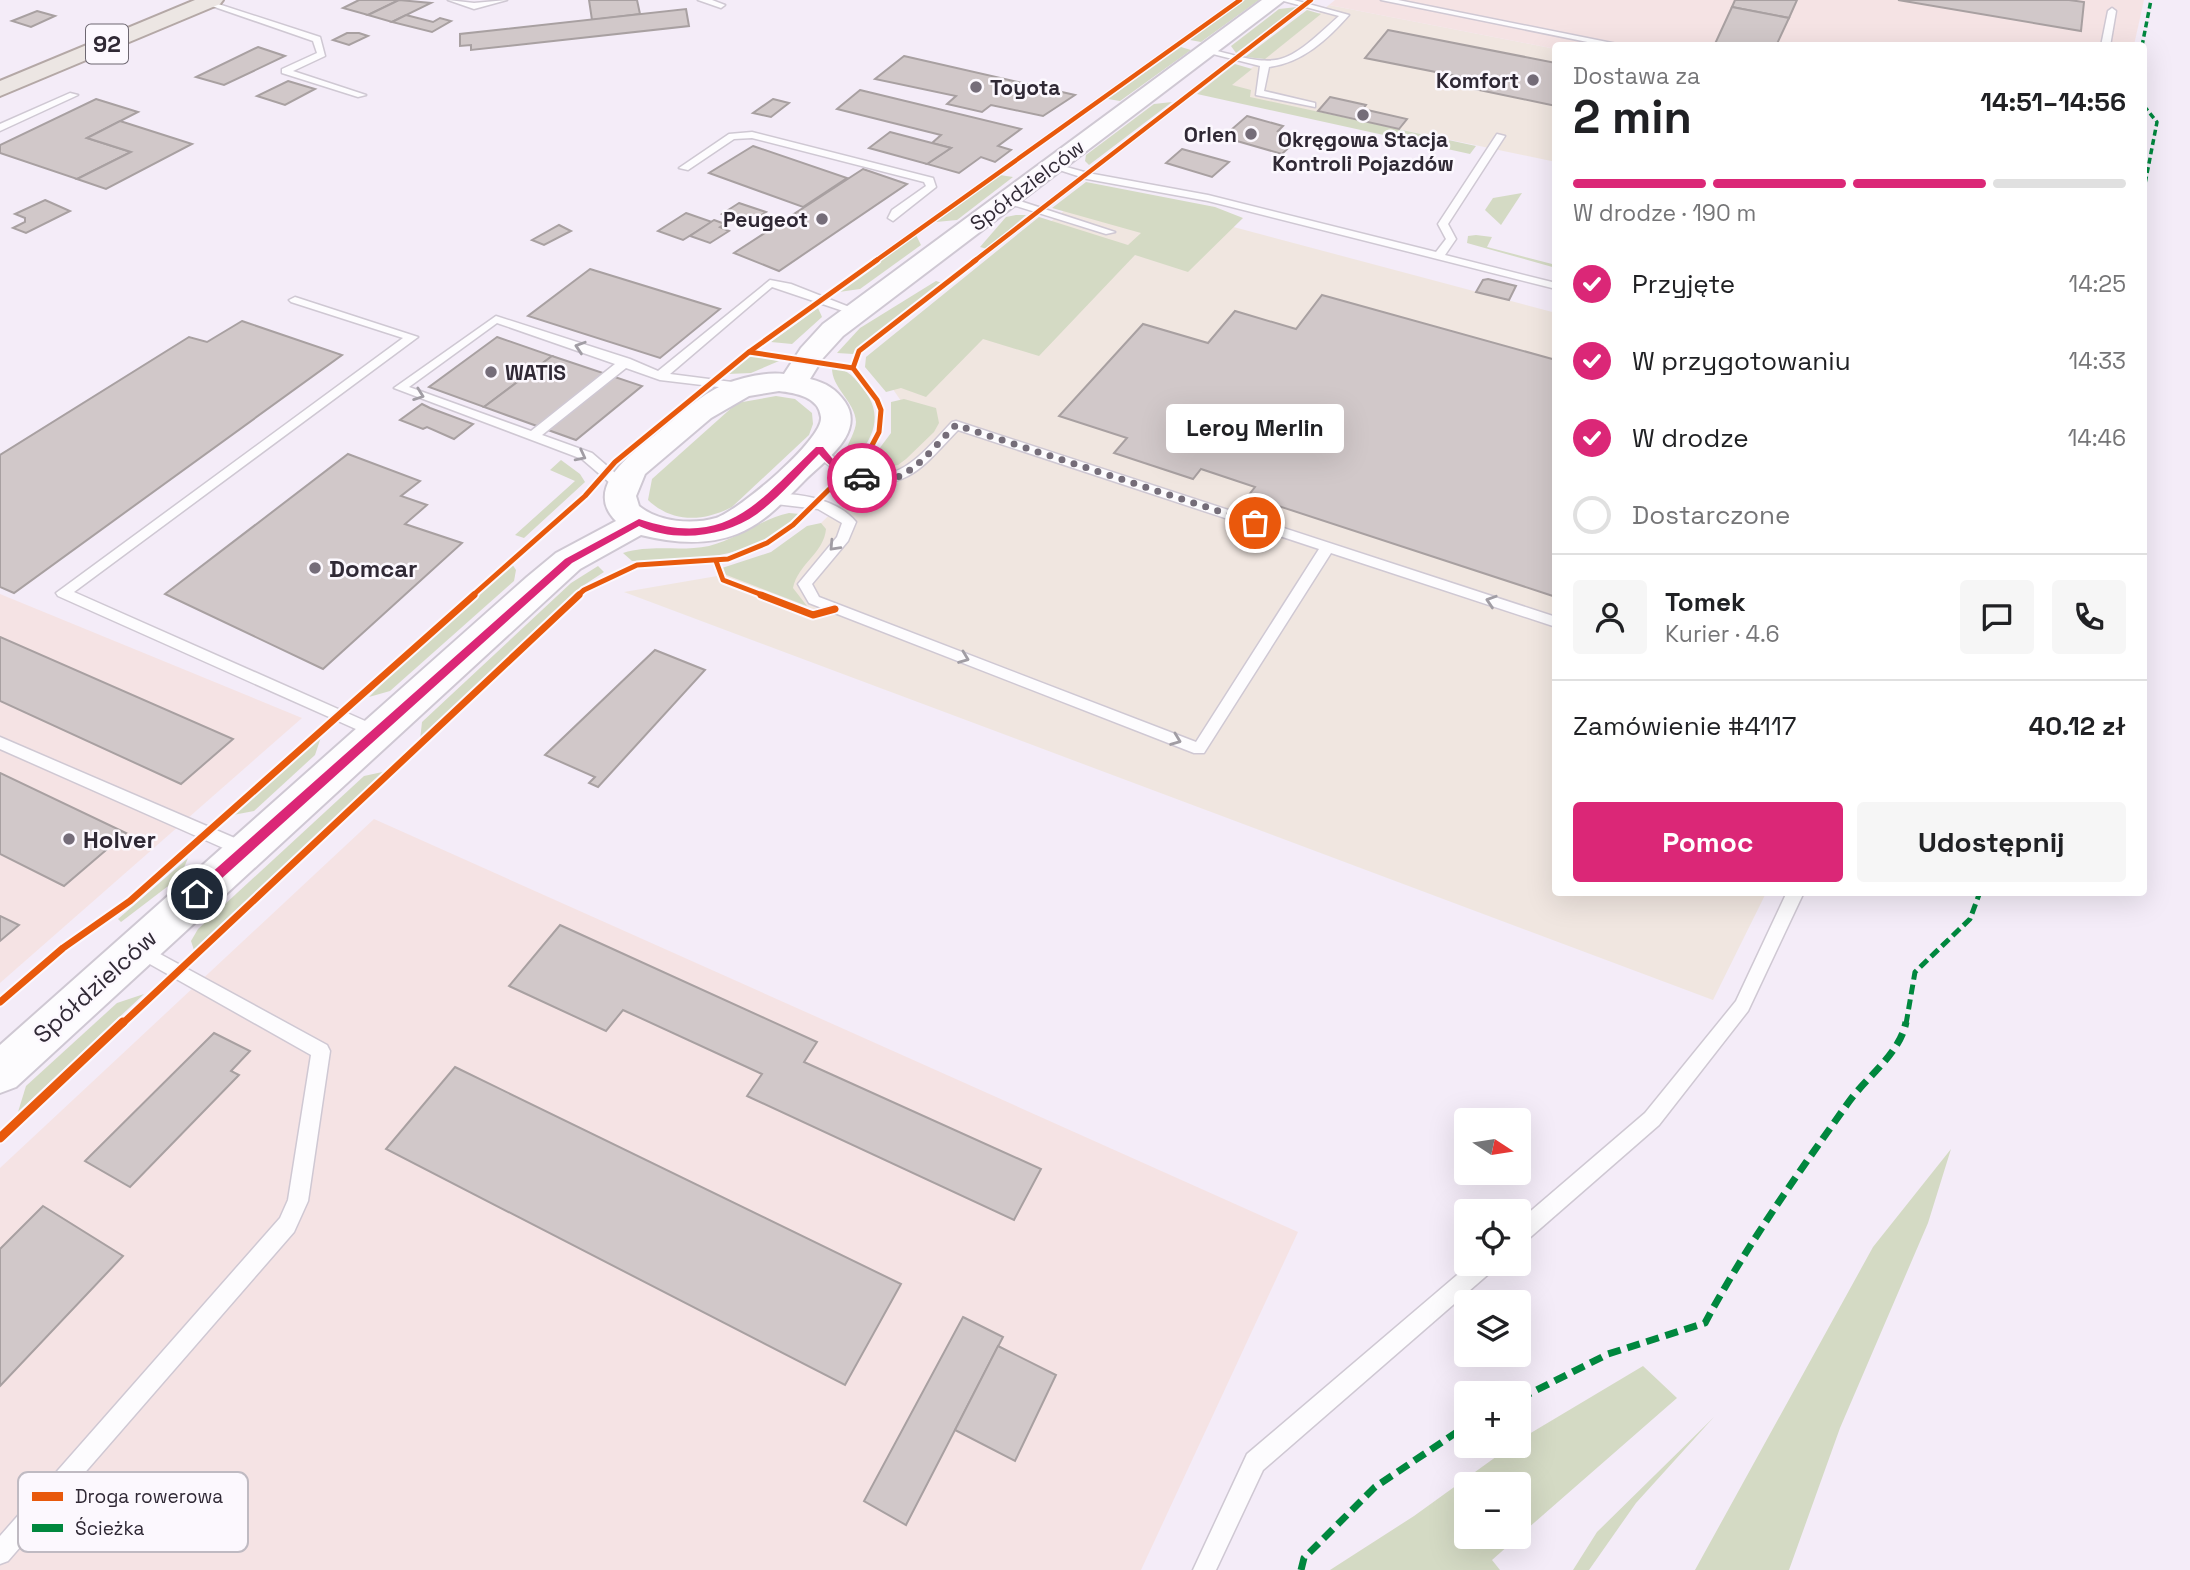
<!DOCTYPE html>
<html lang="pl">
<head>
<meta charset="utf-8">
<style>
	:root { --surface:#fff; --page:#f6f6f6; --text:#202124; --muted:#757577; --line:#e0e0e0; --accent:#db2777 }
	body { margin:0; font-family:"Space Grotesk",sans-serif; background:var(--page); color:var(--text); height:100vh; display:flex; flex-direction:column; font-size:26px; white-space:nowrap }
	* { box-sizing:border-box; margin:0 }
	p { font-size:23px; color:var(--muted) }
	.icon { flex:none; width:38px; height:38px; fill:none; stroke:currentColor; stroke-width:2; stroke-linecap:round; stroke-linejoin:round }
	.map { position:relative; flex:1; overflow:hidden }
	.details { position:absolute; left:1552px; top:42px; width:595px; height:854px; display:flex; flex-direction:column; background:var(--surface); border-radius:7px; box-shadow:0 7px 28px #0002 }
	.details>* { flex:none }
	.needle { width:46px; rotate:102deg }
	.controls { position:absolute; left:1454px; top:1108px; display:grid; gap:14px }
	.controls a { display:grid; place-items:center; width:77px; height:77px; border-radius:7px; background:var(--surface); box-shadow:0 7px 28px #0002; font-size:35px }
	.pin { position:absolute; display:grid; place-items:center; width:60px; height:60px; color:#fff; margin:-30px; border:4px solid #fff; border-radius:50%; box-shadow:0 2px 7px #0007 }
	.courier { position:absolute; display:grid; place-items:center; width:70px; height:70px; margin:-35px; border:5px solid #db2777; border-radius:50%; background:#fff; color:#222; box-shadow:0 2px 9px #0007 }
	.bubble { position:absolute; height:49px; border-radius:7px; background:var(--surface); box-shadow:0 7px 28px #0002; font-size:23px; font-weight:800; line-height:49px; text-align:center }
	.overview em { font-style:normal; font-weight:800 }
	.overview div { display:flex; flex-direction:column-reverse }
	.overview { display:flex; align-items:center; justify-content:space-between; height:119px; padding:0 21px }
	h1 { font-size:46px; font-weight:800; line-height:52px }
	.bar { display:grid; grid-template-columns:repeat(4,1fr); gap:10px 7px; align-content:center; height:84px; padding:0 21px }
	.bar i { height:9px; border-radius:5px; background:var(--line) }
	.bar .selected { background:var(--accent) }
	.bar p { grid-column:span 4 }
	.line { display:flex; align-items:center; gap:18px; padding:0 21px; border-top:2px solid var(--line) }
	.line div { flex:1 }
	.round { display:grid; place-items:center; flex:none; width:74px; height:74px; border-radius:7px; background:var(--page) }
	ol { padding:0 21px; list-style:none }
	li { display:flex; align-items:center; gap:21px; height:77px }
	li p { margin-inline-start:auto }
	li .icon { padding:7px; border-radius:50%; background:var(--accent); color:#fff; stroke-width:4 }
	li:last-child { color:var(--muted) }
	li i { width:38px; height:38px; border:4px solid var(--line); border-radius:50% }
	.primary-button { display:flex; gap:14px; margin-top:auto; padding:14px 21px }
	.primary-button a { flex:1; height:80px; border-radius:7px; background:var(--accent); color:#fff; font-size:28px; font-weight:800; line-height:80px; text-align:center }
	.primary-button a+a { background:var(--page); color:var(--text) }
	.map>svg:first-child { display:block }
	.commercial { fill:#f0e6e0 }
	.industrial { fill:#f5e3e4 }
	.green { fill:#d4dac4 }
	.building { fill:#d1c8c9; stroke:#a8a0a1; stroke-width:2 }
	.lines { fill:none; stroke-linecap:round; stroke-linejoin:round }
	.service-casing { stroke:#cfc8d3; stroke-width:3 }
	.tertiary-casing { stroke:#cfc8d3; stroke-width:4 }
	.primary-casing { stroke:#b4a8a6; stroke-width:4 }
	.service { fill:#fdfcfe; fill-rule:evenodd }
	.tertiary { fill:#fdfcfe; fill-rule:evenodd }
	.primary { fill:#ece6e3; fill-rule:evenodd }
	.quiet-far2 { stroke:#00873e; stroke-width:3.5; stroke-dasharray:6 3.5; stroke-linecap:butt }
	.quiet-far1 { stroke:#00873e; stroke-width:5; stroke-dasharray:10 5; stroke-linecap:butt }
	.quiet { stroke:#00873e; stroke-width:7; stroke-dasharray:13 7; stroke-linecap:butt }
	.cycleway-far3-casing { stroke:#fcf8fe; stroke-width:7 }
	.cycleway-far2-casing { stroke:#fcf8fe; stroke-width:9 }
	.cycleway-far1-casing { stroke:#fcf8fe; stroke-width:11 }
	.cycleway-casing { stroke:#fcf8fe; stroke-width:13 }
	.cycleway-far3 { stroke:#e8590c; stroke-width:4.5 }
	.cycleway-far2 { stroke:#e8590c; stroke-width:5 }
	.cycleway-far1 { stroke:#e8590c; stroke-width:7 }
	.cycleway { stroke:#e8590c; stroke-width:9 }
	.oneway { stroke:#a19da4 }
	.route { fill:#db2777 }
	.done { stroke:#756d79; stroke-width:7; stroke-dasharray:0 12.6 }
	.poi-dot { fill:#756d79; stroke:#fcf8fe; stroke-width:2.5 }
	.labels { text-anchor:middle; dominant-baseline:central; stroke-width:5; stroke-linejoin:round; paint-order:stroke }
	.far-poi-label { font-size:21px; font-weight:bold; fill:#302935; stroke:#fcf8fe; text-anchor:end }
	.far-street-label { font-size:21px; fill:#302935; stroke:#fcf8fe }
	.shield { fill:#fcf8fe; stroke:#6d6771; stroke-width:2 }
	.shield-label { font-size:23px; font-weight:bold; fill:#302935 }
	.poi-label { font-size:24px; font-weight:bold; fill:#302935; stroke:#fcf8fe; text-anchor:start }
	.street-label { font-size:24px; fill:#302935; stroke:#fcf8fe }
	.key { fill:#fcf8fe; stroke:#bfbac2; stroke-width:2 }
	.key-label { font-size:19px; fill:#302935 }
</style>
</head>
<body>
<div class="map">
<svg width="2190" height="1570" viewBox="0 0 2190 1570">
	<rect width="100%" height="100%" fill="#f4ecf8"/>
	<g class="commercial">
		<polygon points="1329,5 1556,49 1556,162 1222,92"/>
		<polygon points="1091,189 1556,313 1556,892 1766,893 1713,1000 624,592 758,569 811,533 894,451 912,417 875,363"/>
	</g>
	<g class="industrial">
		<polygon points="1335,0 2144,0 2134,45 1556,46 1556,49 1329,5"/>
		<polygon points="0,594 302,718 0,983"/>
		<polygon points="374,819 1298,1232 1141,1570 0,1570 0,1168"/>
	</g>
	<g class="green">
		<polygon points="1245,0 1259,0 1201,42 1190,40"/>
		<polygon points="1297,7 1236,53 1231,46 1279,9"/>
		<polygon points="1307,10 1321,14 1265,59 1245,57"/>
		<polygon points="1181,47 1191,50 1120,101 1108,99"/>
		<polygon points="1235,64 1252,69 1232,85 1251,90 1250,97 1476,146 1470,154 1197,94"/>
		<polygon points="1172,102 1089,165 1085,161 1086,155 1154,104"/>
		<polygon points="1000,175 1013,177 957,220 936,222"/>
		<polygon points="1086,182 1215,207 1243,218 1188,272 1135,255 1039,356 983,339 926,397 901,388 886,392 865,367 866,357 1039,217 1128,245 1141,233 1052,208"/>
		<polygon points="1522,193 1501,225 1485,210 1493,198"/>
		<polygon points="1016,215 1026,215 987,249 980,247 1006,217"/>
		<polygon points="916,235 921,245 860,289 839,292"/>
		<polygon points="1476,235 1492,237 1487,247 1556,265 1556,268 1467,243 1468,236"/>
		<polygon points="936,281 942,283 853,354 837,353 860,328"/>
		<polygon points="818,308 822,317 792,344 771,342"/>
		<polygon points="755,356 779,361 751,373 728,374 749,357"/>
		<path d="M832,367C848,370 852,375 862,387C885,415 874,439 851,463L845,454C847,444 856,431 856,422C855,401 831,388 832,367Z"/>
		<path d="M776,396L795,399L812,413L813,424L809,435L732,507C703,522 672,523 648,500L652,479L737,403Z"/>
		<polygon points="904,399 936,408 939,423 934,432 906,459 898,465 873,469 870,461 891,433 891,402"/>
		<polygon points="561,460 580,474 585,482 524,538 515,535 575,481 550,470"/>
		<path d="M789,513L800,514C750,560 703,559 639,561H632L623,553C652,544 680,552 709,546C738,539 761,519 789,513Z"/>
		<path d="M821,523L826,529C824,553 798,564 793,588L807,606L724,574L722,568L771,552L807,526Z"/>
		<polygon points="512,564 516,570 514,581 390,691 369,697 412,653"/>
		<polygon points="598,566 604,572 581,587 420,740 422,722 571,583"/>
		<polygon points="321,737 315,755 254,811 233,815"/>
		<polygon points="387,771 194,950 191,941 198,929 364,776"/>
		<polygon points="188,858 180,877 121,922 118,919"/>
		<polygon points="144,994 18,1112 26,1086 117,1003"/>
		<polygon points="1951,1149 1928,1223 1840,1428 1789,1570 1695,1570 1873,1247"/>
		<polygon points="1643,1366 1677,1398 1519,1536 1519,1484 1466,1484 1466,1536 1518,1537 1492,1560 1500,1570 1330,1570 1414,1516 1511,1446 1519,1446 1519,1440"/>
		<polygon points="1714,1417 1636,1503 1589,1570 1573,1570 1597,1532"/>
	</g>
	<g class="building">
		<polygon points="359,0 399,0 368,15 343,8"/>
		<polygon points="399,0 431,3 392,22 368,15"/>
		<polygon points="589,0 637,0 640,14 592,20"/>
		<polygon points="1735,0 1797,0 1789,18 1732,7"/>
		<polygon points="1898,0 2069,0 2084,2 2081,31"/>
		<polygon points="1732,7 1789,18 1776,46 1714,46"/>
		<polygon points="686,9 689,26 471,50 471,45 460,46 460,34"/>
		<polygon points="37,11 55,16 31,27 12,21"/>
		<polygon points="406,15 433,22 440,18 451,21 432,32 392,22"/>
		<polygon points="1388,30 1556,63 1556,106 1465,87 1471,79 1365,58"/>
		<polygon points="347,33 359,33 368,36 349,45 333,40"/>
		<polygon points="258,47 285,56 224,85 196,77"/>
		<polygon points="904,56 1075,95 1043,116 991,105 982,112 947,104 956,96 875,79"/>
		<polygon points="288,81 315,89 285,105 257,96"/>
		<polygon points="860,90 1021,129 998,146 1011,150 995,162 981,157 959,173 927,164 951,148 932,143 941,135 837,109"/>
		<polygon points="1330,97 1366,105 1363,109 1407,119 1399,129 1318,111"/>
		<polygon points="96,99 138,112 87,138 131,152 77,179 0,153 0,145"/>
		<polygon points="773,99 789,103 771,117 753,113"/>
		<polygon points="1247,116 1283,126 1278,131 1300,137 1282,154 1223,137"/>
		<polygon points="120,121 192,144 106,189 77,179 131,152 87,138"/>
		<polygon points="890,132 932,143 951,148 927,164 869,148"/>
		<polygon points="753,146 847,178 803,207 709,173"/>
		<polygon points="1182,149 1229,162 1212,177 1166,163"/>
		<polygon points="863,169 907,184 779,271 734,253"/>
		<polygon points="45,200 70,211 26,233 13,228 25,222 25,218 15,214"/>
		<polygon points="739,203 766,212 748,224 722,214"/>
		<polygon points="686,213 712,222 683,240 658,231"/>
		<polygon points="714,220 725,224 720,227 729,231 710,243 690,236"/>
		<polygon points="559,225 571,231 544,245 532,240"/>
		<polygon points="590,269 720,309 660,358 528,316"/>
		<polygon points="1488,279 1516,286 1509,300 1476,292 1483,280"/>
		<polygon points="1322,295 1556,360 1556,597 1248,496 1255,487 1201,469 1193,479 1114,453 1127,438 1059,416 1143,324 1208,343 1235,311 1296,329"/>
		<polygon points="242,321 342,355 14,593 0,587 0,455 189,337 207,342"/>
		<polygon points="497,337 552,356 484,407 429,387"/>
		<polygon points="552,356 642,386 576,440 484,407"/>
		<polygon points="422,404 430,408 473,424 454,439 427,427 423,429 400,420"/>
		<polygon points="348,454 420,481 401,496 427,505 405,524 462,543 323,669 165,594"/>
		<polygon points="0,637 233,739 181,784 0,701"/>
		<polygon points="655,650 705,670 598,787 589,783 595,777 545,755"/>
		<polygon points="0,773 126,833 64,886 0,854"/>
		<polygon points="0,916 19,925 0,941"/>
		<polygon points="560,925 817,1042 804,1062 1041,1169 1014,1220 747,1096 762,1074 623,1010 606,1031 509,986"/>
		<polygon points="214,1033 250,1051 231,1071 239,1075 130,1187 85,1161"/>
		<polygon points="455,1067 901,1284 845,1385 386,1149"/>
		<polygon points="43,1206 123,1256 0,1386 0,1249"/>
		<polygon points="963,1317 1003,1337 906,1525 864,1501"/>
		<polygon points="998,1346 1056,1375 1015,1461 955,1430"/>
	</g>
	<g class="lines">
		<g class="service-casing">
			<g id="service">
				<polygon points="206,0 320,37 325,56 293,71 366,95 358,97 282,73 282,69 317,53 313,41 206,4"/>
				<polygon points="448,0 474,3 507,0 474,9"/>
				<polygon points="698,0 712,0 725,5 721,8"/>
				<path d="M1280,0H1294L1349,15C1328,39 1302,63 1269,67L1264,91L1315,103V107L1256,95L1260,66L1201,51L1206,48C1281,68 1281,69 1339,16Z"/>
				<polygon points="1381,0 1398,0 1627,46 1607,46"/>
				<polygon points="2112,8 2116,11 2110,46 2101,46 2108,11"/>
				<polygon points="70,93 78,95 0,131 0,124"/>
				<polygon points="752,132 933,178 936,187 893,221 888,218 892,210 926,186 924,182 752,138 734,139 688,170 679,168 729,134"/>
				<polygon points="1497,134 1505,136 1448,224 1456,239 1445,255 1556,283 1556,289 1208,201 1087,179 1047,166 1052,163 1088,173 1208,195 1436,252 1446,239 1438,224"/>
				<polygon points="1003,198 1011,198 1115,232 1106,234 1003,202"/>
				<path d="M770,280L791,284L862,312L852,314L772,287L670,374L740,383L746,387L744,390L660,380L626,368L542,435L592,453L628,484V490H618L582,459L394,388L496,316L630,359L658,371ZM497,323L615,364L531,431L409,387Z"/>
				<polygon points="295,297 418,337 74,592 381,728 384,732 381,736 376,738 58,596 56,593 403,338 291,302 289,300"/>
				<path d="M956,421L1556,617V627L1331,553L1204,753H1194L809,603L798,584L837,537L842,523L818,509L767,503L760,499L762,496C791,490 837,498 856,522L848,541L812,584L819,597L1196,742L1319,549L958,430C927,462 906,494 857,480C839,474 824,465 813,449L815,446H823C833,458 844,466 858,471C900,487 926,449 952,422Z"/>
				<polygon points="0,737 251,845 253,850 251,855 239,855 0,749"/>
				<polygon points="1787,892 1804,892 1748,1011 1659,1125 1526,1241 1519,1244 1519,1221 1645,1113 1736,1001"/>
				<polygon points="138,942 327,1045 330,1051 308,1201 294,1232 8,1561 0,1564 0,1536 280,1218 288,1200 311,1055 132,954 129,949 132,944"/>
				<polygon points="1470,1264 1495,1264 1492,1271 1263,1470 1216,1570 1193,1570 1247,1454"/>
			</g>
		</g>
		<g class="tertiary-casing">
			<path id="tertiary" d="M1262,0H1285L843,336L823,358L810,379C826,383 836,389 845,402C866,433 824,461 805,480C784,501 765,523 737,534C706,546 673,543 641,535L580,569L16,1087L0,1093V1045L527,577L556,553L616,521C583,488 631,454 655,435C677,417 698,396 725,384C744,377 764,372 784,374L801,348L823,324ZM779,391C796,393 819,397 821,417C824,439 738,511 716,518C692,525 658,522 639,506L636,496L645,474L711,418L749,396Z"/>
		</g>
		<g class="primary-casing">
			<polygon id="primary" points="195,0 223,0 220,4 0,96 0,81"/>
		</g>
		<use href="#service" class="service"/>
		<use href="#tertiary" class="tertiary"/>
		<use href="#primary" class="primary"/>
		<g class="quiet-far2">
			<polyline points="2142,46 2151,0"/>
			<polyline points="2144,106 2157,122 2144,189"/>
		</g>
		<polyline class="quiet-far1" points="1906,1024 1915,972 1970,919 1980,892"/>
		<g class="quiet">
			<path d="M1519,1399L1608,1354L1705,1323C1746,1246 1797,1175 1848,1103C1866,1077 1900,1054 1906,1022"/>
			<polyline points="1301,1570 1304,1558 1375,1487 1466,1426"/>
		</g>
		<g class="cycleway-far3-casing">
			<g id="cycleway-far3">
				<polyline points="874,262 1240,0"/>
				<polyline points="973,262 1311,0"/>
			</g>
		</g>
		<g class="cycleway-far2-casing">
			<g id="cycleway-far2">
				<polyline points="749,352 853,368"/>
				<polyline points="716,561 723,580 765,596"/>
				<polyline points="472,596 585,496 615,462 749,352 877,260"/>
				<polyline points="577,596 584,590 637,565 728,559 767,543 793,525 870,449 879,432 881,410 877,400 853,368 859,351 976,260"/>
			</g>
		</g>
		<g class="cycleway-far1-casing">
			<g id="cycleway-far1">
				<polyline points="761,595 813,615 835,609"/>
				<polyline points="0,1002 63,948 130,901 474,595"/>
				<polyline points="122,1024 579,595"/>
			</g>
		</g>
		<g class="cycleway-casing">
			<polyline id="cycleway" points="0,1138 123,1022"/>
		</g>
		<use href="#cycleway-far3" class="cycleway-far3"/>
		<use href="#cycleway-far2" class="cycleway-far2"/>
		<use href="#cycleway-far1" class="cycleway-far1"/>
		<use href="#cycleway" class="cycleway"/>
	</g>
	<defs><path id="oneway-chevron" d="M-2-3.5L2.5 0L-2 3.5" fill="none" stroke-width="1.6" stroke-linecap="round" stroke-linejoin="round" transform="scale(1.75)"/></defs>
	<g class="oneway">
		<use href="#oneway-chevron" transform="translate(580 347) rotate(-162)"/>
		<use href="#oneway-chevron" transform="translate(419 395) rotate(20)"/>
		<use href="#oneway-chevron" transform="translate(581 456) rotate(27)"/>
		<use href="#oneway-chevron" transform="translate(834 546) rotate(133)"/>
		<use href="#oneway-chevron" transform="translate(1491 601) rotate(-162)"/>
		<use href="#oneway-chevron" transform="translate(964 658) rotate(21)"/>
		<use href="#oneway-chevron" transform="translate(1176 740) rotate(21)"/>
	</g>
	<path class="route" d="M816,447H823L836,463L867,478C853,487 828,465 819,454C799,474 779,498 757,514C725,537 675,543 639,526L572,563L201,897H192V890L565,559L639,519C727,549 757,503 816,447Z"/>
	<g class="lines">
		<path class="done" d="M862,478C903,493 929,451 956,425L1255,523"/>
	</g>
	<g class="poi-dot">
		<circle cx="1533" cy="80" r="7"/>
		<circle cx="976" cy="87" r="7"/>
		<circle cx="1363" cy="115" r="7"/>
		<circle cx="1251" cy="134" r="7"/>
		<circle cx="822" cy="219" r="7"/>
		<circle cx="491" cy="372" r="7"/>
		<circle cx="315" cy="568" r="7"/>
		<circle cx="69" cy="839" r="7"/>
	</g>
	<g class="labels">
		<g class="far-poi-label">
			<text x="1519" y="80">Komfort</text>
			<text x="990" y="87" text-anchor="start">Toyota</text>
			<text x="1237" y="134">Orlen</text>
			<text x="1363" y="139" text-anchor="middle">Okręgowa Stacja<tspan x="1363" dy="24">Kontroli Pojazdów</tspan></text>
			<text x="808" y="219">Peugeot</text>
			<text x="505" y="372" text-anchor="start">WATIS</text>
		</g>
		<g class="far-street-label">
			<text transform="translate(1027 185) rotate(-37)">Spółdzielców</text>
		</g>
		<rect class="shield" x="86" y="24.5" width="42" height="39" rx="5"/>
		<g class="shield-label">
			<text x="107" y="44">92</text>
		</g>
		<g class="poi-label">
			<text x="329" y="568">Domcar</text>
			<text x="83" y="839">Holver</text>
		</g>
		<g class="street-label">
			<text transform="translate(95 986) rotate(-42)">Spółdzielców</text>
		</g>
	</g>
	<rect x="18" y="1472" width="230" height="80" rx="10" class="key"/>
	<rect x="32" y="1492" width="31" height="9" fill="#e8590c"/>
	<rect x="32" y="1524" width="31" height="8" fill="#00873e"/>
	<g class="key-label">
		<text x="75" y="1503">Droga rowerowa</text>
		<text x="75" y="1535">Ścieżka</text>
	</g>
</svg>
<div class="controls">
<a><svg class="needle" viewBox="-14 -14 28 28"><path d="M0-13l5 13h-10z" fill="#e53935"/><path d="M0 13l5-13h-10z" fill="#757577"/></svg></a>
<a><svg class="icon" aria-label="locate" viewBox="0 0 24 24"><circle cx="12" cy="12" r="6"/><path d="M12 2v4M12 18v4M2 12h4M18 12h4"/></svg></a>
<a><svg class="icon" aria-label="layers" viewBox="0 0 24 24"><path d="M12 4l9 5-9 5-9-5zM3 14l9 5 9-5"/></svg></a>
<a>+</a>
<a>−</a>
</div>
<div class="pin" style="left:1255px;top:523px;background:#ea580c"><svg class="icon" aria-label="bag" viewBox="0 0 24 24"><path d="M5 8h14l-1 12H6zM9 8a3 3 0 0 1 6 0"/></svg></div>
<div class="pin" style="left:197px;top:894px;background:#1f2937"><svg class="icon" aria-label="home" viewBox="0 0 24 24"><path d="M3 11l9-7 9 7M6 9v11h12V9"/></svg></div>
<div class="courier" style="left:862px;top:478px"><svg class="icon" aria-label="car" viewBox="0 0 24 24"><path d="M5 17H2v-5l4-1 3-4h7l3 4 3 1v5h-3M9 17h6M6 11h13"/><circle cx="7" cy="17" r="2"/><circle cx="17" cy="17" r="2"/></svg></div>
<div class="bubble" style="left:1166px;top:404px;width:178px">Leroy Merlin</div>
<section class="details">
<div class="overview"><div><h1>2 min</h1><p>Dostawa za</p></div><em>14:51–14:56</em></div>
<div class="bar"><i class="selected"></i><i class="selected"></i><i class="selected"></i><i></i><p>W drodze · 190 m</p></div>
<ol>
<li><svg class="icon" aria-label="check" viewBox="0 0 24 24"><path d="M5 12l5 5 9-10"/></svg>Przyjęte<p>14:25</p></li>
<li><svg class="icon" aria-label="check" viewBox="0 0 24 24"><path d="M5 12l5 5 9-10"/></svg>W przygotowaniu<p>14:33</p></li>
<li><svg class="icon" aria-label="check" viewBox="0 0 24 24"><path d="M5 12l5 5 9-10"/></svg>W drodze<p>14:46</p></li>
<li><i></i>Dostarczone</li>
</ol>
<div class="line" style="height:126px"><a class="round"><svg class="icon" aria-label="person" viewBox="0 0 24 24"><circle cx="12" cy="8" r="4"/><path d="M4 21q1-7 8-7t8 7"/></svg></a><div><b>Tomek</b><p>Kurier · 4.6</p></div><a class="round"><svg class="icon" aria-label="chat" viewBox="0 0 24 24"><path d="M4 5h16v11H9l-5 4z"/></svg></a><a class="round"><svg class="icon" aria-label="phone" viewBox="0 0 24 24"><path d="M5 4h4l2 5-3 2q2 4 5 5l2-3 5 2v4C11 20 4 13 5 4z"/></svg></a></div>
<div class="line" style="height:91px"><div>Zamówienie #4117</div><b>40.12 zł</b></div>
<div class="primary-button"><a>Pomoc</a><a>Udostępnij</a></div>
</section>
</div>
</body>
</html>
